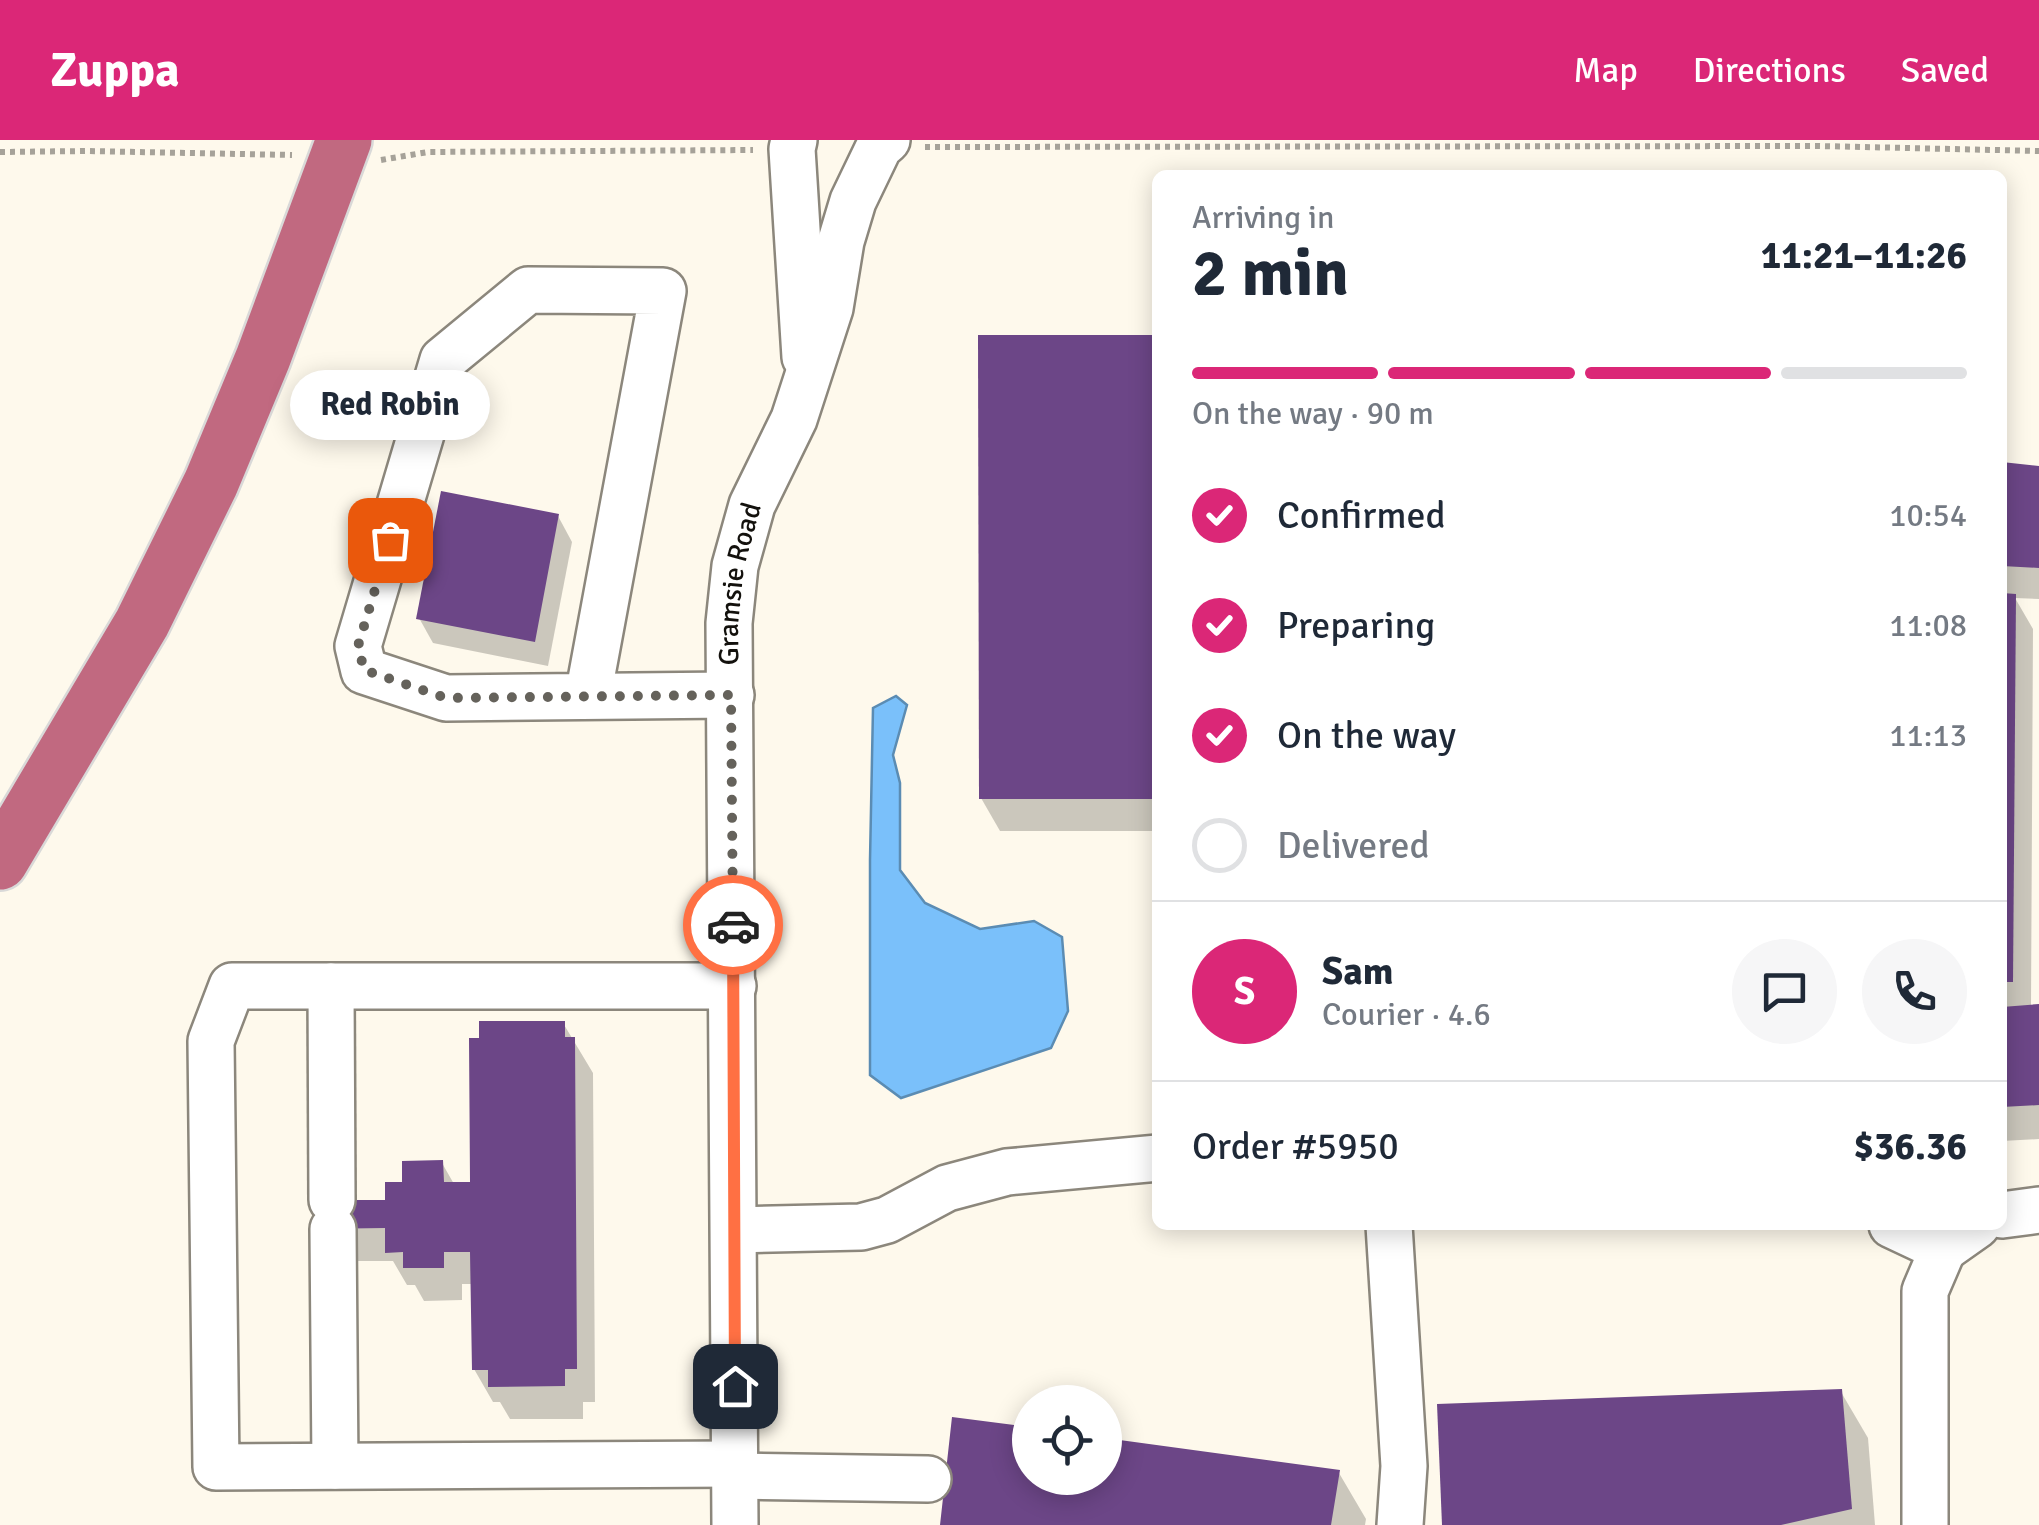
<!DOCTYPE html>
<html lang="en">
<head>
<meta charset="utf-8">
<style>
	:root { --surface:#fff; --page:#f6f6f7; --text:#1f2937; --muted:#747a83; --line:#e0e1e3; --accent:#db2777 }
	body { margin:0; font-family:Signika,sans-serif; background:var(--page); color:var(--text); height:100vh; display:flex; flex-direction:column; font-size:38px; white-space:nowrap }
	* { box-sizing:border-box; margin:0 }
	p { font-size:32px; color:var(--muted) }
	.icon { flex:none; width:55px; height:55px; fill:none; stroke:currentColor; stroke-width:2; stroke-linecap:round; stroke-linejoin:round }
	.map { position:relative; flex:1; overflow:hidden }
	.side { position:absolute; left:1152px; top:30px; width:855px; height:1060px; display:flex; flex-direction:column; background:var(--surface); border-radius:15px; box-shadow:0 5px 25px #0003 }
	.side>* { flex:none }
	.controls { position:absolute; left:1012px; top:1245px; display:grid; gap:20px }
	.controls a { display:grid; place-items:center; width:110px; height:110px; border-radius:50%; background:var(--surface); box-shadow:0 5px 25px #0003; font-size:50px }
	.pin { position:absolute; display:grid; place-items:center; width:85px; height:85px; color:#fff; margin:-42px; border-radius:20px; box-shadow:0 5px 15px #0006 }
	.courier { position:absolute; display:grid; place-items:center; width:100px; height:100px; margin:-50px; border:8px solid #ff7043; border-radius:50%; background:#fff; color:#222; box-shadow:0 2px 12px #0007 }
	.bubble { position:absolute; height:70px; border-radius:35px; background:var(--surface); box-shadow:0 5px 25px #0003; font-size:32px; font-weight:800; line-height:70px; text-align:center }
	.summary em { font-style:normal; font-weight:800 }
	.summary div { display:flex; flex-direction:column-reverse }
	.summary { display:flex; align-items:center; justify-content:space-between; height:170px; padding:0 40px }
	h1 { font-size:65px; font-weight:800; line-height:75px }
	.bar { display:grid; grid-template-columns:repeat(4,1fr); gap:15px 10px; align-content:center; height:120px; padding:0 40px }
	.bar i { height:12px; border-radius:8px; background:var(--line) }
	.bar .selected { background:var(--accent) }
	.bar p { grid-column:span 4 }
	.line { display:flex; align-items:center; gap:25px; padding:0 40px; border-top:2px solid var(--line) }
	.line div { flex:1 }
	.round { display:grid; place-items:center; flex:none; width:105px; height:105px; border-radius:52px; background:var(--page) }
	ol { padding:0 40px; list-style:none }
	li { display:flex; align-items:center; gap:30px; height:110px }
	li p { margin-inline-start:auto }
	li .icon { padding:10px; border-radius:50%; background:var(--accent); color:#fff; stroke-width:4 }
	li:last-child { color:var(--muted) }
	li i { width:55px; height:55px; border:5px solid var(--line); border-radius:50% }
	header { display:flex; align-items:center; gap:60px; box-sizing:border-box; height:140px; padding:0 50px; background:var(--accent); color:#fff }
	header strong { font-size:48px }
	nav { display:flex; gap:55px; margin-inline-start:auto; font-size:35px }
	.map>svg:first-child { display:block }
	.water { fill:#7ac0fa; stroke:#5b8cb3; stroke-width:2.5 }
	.shadow { fill:#0003 }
	.building { fill:#6c4687 }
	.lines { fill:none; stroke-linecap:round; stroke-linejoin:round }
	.minor-casing { stroke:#8c877c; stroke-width:50 }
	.highway-casing { stroke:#d9d9d8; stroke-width:60 }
	.path { stroke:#a6a299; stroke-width:6; stroke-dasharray:5 5; stroke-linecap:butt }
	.minor { stroke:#fff; stroke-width:45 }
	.highway { stroke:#c16980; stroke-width:55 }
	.done { stroke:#65625b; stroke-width:10; stroke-dasharray:0 18 }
	.route { stroke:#ff7043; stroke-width:12 }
	.labels { text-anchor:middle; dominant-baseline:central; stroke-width:10; stroke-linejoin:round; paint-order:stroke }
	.street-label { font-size:28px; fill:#13110d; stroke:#fff }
</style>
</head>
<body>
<header>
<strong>Zuppa</strong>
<nav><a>Map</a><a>Directions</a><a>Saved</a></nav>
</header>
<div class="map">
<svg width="2039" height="1385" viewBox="0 0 2039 1385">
	<rect width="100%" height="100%" fill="#fef9ec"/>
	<polygon class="water" points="896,556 907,565 893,615 900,643 900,730 925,763 980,789 1034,781 1062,797 1068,871 1051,908 901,958 870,935 870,720 873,568"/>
	<g class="shadow">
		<polygon points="1158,197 1158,691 1000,691 981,658"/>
		<polygon points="2002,325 2039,328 2039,459 2015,458 2033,489 2031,867 2039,866 2039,999 2002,1001"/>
		<polygon points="558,376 572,402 548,526 433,503 419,478"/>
		<polygon points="563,883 593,933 595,1262 583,1262 583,1279 510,1279 500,1262 493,1262 474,1229 473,1144 462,1144 462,1160 424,1161 415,1145 407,1145 393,1121 334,1121 315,1088 388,1062 404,1044 442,1023 454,1044 472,1044"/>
		<polygon points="1841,1252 1868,1298 1875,1385 1444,1385"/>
		<polygon points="1030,1290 1030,1338 1105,1338 1105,1300 1339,1333 1366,1379 1365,1385 943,1385"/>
	</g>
	<g class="building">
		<polygon points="978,195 1158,195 1158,659 979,659"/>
		<polygon points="2002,322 2039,326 2039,428 2002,426"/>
		<polygon points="441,351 559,374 535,502 416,479"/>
		<polygon points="2002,453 2016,454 2013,842 2002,842"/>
		<polygon points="2039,864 2039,965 2002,967 2002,867"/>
		<polygon points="479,881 565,881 565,897 575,897 577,1229 565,1229 565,1246 488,1247 488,1230 472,1230 470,1112 444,1112 444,1128 403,1128 403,1112 385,1113 385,1088 313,1089 313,1060 385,1060 385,1042 402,1042 402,1021 443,1020 444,1042 470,1042 469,898 479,898"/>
		<polygon points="1842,1249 1852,1369 1781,1385 1442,1385 1437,1264"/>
		<polygon points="952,1277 1030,1287 1030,1338 1105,1338 1105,1298 1340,1330 1331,1385 940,1385"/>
	</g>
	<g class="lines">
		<g class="minor-casing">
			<g id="minor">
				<polyline points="794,0 792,9 805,217"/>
				<polyline points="588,556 663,151 528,150 443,220 358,506 364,531 446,558 731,555"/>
				<polyline points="331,846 332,1060"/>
				<polyline points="733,846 232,846 211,901 216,1327 735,1324"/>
				<polyline points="2002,1075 2039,1070"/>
				<polyline points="1389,1085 1404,1326 1400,1385"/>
				<polyline points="1892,1085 1943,1109 1977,1085"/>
				<polyline points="333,1089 335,1326"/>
				<polyline points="734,1090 861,1087 887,1080 947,1048 1007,1032 1158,1018"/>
				<polyline points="735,1336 928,1339"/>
				<path id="s1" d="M735,1385L729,483L735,426L752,365L794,279L830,168L841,101L853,61L879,7L887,0"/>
				<polyline points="1925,1385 1925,1151 1943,1109"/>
			</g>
		</g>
		<g class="highway-casing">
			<polyline id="highway" points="0,722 142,483 211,343 263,218 344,0"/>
		</g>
		<g class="path">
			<polyline points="925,7 1819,6 2039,11"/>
			<polyline points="0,12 86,11 292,15"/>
			<polyline points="381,20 428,12 753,10"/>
		</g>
		<use href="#minor" class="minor"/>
		<use href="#highway" class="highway"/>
	</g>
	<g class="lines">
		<polyline class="done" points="390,400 358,506 364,530 446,558 731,555 733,785"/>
		<polyline class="route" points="733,785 735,1246"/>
	</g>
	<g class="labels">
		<g class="street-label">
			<text stroke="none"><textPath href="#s1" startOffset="942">Gramsie Road</textPath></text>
		</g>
	</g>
</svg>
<div class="controls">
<a><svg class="icon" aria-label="locate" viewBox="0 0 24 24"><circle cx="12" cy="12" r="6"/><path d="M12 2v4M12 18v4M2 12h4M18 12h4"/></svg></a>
</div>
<div class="pin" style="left:390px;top:400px;background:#ea580c"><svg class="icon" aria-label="bag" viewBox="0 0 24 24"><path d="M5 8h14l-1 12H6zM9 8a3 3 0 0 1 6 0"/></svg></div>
<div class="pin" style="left:735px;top:1246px;background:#1f2937"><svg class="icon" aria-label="home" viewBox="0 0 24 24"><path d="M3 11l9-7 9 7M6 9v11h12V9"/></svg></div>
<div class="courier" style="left:733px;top:785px"><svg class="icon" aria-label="car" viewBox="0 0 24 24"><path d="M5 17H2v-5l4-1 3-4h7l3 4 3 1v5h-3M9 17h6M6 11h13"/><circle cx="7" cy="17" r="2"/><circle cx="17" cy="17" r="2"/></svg></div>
<div class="bubble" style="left:290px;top:230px;width:200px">Red Robin</div>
<section class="side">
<div class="summary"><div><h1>2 min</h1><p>Arriving in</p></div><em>11:21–11:26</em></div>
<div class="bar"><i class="selected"></i><i class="selected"></i><i class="selected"></i><i></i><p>On the way · 90 m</p></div>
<ol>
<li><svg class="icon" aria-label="check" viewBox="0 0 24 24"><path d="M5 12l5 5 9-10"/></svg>Confirmed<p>10:54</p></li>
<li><svg class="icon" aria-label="check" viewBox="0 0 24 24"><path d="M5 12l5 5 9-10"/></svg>Preparing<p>11:08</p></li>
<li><svg class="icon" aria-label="check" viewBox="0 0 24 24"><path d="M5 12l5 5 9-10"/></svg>On the way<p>11:13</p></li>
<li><i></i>Delivered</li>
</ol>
<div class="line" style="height:180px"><b class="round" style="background:var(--accent);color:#fff">S</b><div><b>Sam</b><p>Courier · 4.6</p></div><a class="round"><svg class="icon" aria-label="chat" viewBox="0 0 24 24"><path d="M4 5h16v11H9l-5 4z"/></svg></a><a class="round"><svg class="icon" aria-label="phone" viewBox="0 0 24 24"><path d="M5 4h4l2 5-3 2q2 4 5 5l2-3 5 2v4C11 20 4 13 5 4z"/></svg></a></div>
<div class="line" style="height:130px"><div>Order #5950</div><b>$36.36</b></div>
</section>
</div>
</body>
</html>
